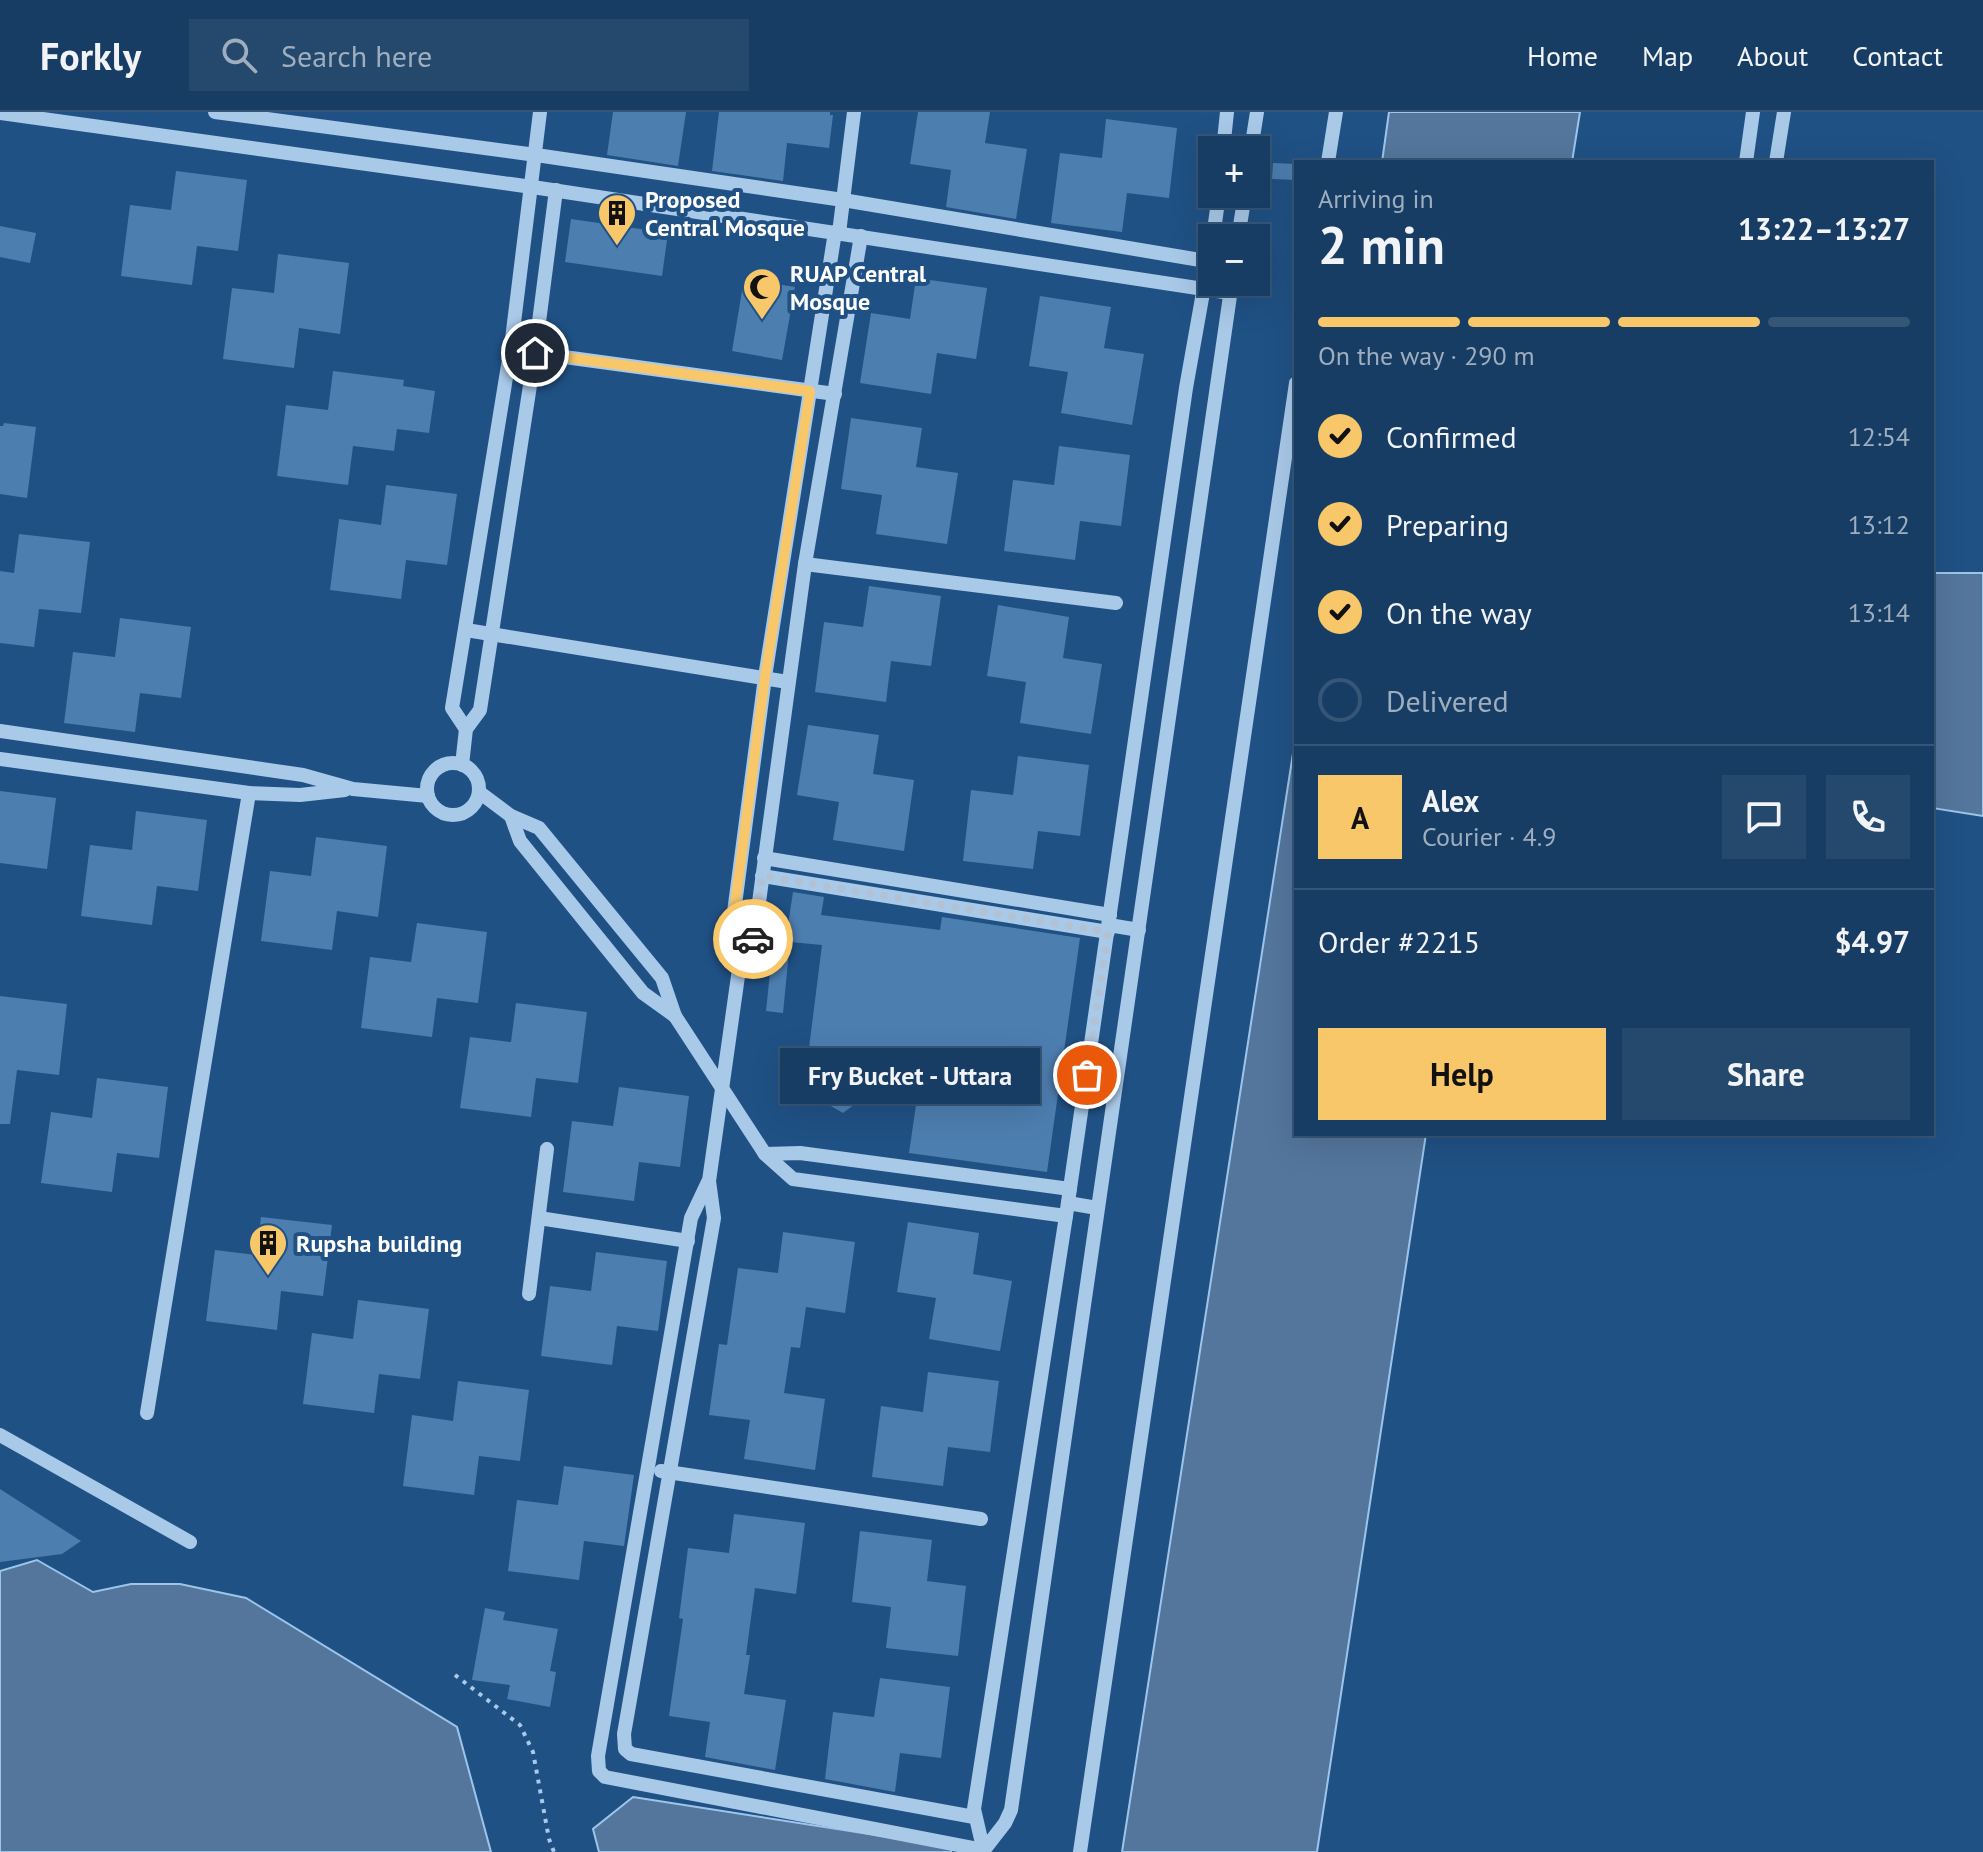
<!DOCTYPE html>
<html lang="en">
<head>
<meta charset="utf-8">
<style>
	:root { --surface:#183d64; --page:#25486d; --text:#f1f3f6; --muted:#9faebf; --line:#365678; --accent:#f7c76a }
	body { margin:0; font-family:"PT Sans",sans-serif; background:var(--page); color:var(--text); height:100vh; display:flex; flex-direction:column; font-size:30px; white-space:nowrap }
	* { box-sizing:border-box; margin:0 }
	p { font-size:26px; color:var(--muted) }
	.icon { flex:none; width:44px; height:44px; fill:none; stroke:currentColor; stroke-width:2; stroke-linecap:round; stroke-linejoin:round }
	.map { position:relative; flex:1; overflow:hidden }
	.sheet { position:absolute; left:1294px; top:48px; width:640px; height:976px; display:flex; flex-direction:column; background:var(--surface); border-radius:0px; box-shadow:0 8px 32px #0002,0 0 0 2px var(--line) }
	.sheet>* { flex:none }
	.controls { position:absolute; left:1198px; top:24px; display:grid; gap:16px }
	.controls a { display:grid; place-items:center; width:72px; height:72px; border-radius:0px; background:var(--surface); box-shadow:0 8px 32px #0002,0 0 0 2px var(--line); font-size:40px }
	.pin { position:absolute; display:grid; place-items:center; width:68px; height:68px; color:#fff; margin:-34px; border:4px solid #fff; border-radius:50%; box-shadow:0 2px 8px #0007 }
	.courier { position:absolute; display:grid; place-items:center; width:80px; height:80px; margin:-40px; border:6px solid #f7c76a; border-radius:50%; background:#fff; color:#222; box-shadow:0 2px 10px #0007 }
	.bubble { position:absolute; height:56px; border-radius:0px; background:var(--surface); box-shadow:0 8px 32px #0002,0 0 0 2px var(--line); font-size:26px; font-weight:600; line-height:56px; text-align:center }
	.overview em { font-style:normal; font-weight:600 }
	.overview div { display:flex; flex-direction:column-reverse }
	.overview { display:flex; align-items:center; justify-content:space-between; height:136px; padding:0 24px }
	h1 { font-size:52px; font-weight:600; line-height:60px }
	.bar { display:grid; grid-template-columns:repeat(4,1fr); gap:12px 8px; align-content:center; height:96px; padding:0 24px }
	.bar i { height:10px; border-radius:6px; background:var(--line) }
	.bar .selected { background:var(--accent) }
	.bar p { grid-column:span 4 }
	.line { display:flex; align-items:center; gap:20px; padding:0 24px; border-top:2px solid var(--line) }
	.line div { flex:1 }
	.round { display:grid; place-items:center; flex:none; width:84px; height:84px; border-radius:0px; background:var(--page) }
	ol { padding:0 24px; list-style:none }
	li { display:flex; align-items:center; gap:24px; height:88px }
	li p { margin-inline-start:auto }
	li .icon { padding:8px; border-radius:50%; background:var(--accent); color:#111; stroke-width:4 }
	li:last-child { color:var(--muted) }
	li i { width:44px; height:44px; border:4px solid var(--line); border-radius:50% }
	.button { display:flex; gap:16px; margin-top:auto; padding:16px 24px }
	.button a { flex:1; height:92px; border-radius:0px; background:var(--accent); color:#111; font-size:32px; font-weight:600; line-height:92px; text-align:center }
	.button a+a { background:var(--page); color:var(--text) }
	header { display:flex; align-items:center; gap:48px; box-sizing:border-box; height:112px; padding:0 40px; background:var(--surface); border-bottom:2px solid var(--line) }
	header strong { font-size:38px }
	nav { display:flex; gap:44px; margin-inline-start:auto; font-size:28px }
	.search { width:560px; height:72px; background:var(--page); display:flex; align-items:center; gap:20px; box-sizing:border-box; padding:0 28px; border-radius:0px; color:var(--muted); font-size:30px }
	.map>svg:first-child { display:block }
	.water { fill:#54769c; stroke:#9dc5eb; stroke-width:2 }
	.building { fill:#4d7eb0 }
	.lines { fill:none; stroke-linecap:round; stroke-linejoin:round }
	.path { stroke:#a9c9e9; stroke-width:4; stroke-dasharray:4 6; stroke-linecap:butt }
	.minor { stroke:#a9c9e9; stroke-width:14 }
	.done { stroke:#b1c2d4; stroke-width:8; stroke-dasharray:0 14.4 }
	.route { stroke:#f7c76a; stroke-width:10 }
	.labels { text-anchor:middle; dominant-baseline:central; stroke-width:8; stroke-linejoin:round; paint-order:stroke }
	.poi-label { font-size:24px; font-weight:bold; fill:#fff; stroke:#205185; text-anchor:start }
</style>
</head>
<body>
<header>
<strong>Forkly</strong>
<div class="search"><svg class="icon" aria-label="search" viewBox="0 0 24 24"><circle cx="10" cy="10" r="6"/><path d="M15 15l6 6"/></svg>Search here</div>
<nav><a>Home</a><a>Map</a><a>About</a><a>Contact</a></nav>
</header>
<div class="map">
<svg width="1983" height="1740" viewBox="0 0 1983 1740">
	<rect width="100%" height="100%" fill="#205185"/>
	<g class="water">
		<polygon points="1389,0 1580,0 1572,50 1382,50"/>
		<polygon points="1932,461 1983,461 1983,704 1932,696"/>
		<polygon points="1296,622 1296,1022 1426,1022 1317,1740 1122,1740"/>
		<polygon points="37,1448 93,1480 131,1472 180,1472 246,1486 457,1615 491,1740 0,1740 0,1459"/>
		<polygon points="633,1685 952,1735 951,1740 599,1740 593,1717"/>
	</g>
	<g class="building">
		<polygon points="613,0 686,0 678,54 607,43"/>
		<polygon points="719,0 830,0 830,3 833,3 829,36 787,31 783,69 712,59"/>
		<polygon points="918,0 990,0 985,31 1027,37 1016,107 946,95 951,58 910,52"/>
		<polygon points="1106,7 1177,16 1169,86 1127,81 1122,120 1051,111 1060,41 1102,46"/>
		<polygon points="1273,51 1296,52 1296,68 1272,67"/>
		<polygon points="176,59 247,68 238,139 197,134 192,173 121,164 130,93 171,98"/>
		<polygon points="571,107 668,121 662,164 565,150"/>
		<polygon points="0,114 36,121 30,151 0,145"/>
		<polygon points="278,142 349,151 340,222 299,216 294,256 223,247 232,176 274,181"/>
		<polygon points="916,166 987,176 976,247 937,241 931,282 860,271 871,201 910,207"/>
		<polygon points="744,167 795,175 782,248 732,239"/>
		<polygon points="1040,184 1111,195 1104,236 1144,242 1132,313 1061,301 1068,260 1029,254"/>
		<polygon points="333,259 404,268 403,274 435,279 429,321 397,317 394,339 353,334 348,373 277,364 286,293 328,298"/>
		<polygon points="851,306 922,316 916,355 958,361 947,432 876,422 882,383 841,377"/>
		<polygon points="4,311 36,315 27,386 0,382 0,314 3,314"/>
		<polygon points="1059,334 1130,343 1121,414 1080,409 1075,448 1004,439 1013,368 1054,373"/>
		<polygon points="386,373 457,382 447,453 406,448 401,487 330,478 339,407 381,413"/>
		<polygon points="19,422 90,430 81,501 39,497 34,535 0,531 0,459 14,461"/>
		<polygon points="869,474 941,484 931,554 891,549 886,590 815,580 824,510 863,515"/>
		<polygon points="998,493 1069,505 1063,546 1102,552 1091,622 1020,611 1026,570 987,564"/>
		<polygon points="120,506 191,515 181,586 140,581 135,620 64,611 73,540 115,545"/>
		<polygon points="808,613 879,623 873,662 914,668 904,739 833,728 839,690 797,683"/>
		<polygon points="1018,644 1089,653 1080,724 1038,719 1033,757 963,749 971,678 1013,683"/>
		<polygon points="0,679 56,686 47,757 0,751"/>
		<polygon points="136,699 207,708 198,779 157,774 152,813 81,804 90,733 132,738"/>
		<polygon points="316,725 387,734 378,805 337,799 332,838 261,829 270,759 311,764"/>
		<polygon points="793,780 824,785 821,803 940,818 942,805 1080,826 1047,1060 909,1041 916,993 863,986 843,1001 815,985 809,936 822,833 790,830 783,901 766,899 775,812 788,813"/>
		<polygon points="417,811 487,820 478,891 437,886 432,925 361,916 370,845 411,850"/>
		<polygon points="0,884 67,892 59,963 17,958 10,1012 0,1012"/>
		<polygon points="516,891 587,900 578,971 536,966 531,1005 460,996 470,925 511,930"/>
		<polygon points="97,966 168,975 159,1046 117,1041 112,1080 41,1071 51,1000 92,1006"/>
		<polygon points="619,975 689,984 680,1055 639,1050 634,1089 563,1080 572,1009 613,1014"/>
		<polygon points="261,1105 332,1113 323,1184 281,1179 277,1218 206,1209 215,1138 256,1143"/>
		<polygon points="908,1110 979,1121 973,1162 1012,1169 1000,1239 929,1227 936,1186 897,1180"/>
		<polygon points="783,1120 855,1130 845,1201 806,1195 800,1236 791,1235 784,1281 825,1287 815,1358 744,1347 750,1308 709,1303 719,1232 727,1233 738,1156 778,1161"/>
		<polygon points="596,1140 667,1149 658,1219 617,1214 612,1253 541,1244 550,1174 591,1179"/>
		<polygon points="358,1188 429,1197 420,1267 379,1262 374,1301 303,1292 312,1221 353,1227"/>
		<polygon points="928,1260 999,1269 990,1340 948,1335 943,1374 872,1365 881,1294 923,1300"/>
		<polygon points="458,1269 529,1278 520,1349 479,1344 474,1383 403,1374 412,1303 453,1309"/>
		<polygon points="564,1354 634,1363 624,1434 584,1429 579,1468 508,1459 517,1388 558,1393"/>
		<polygon points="0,1377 81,1429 62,1442 0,1450"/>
		<polygon points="734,1402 805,1411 796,1482 755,1476 746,1543 750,1543 744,1582 786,1588 775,1658 705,1645 710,1610 669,1604 683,1507 679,1506 688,1436 729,1441"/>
		<polygon points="860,1419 932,1428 927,1469 966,1474 958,1544 886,1536 891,1495 852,1490"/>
		<polygon points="485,1496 505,1500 503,1508 558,1517 550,1559 556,1560 550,1595 507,1587 510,1573 472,1568"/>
		<polygon points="880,1566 950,1575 941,1646 900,1641 895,1680 825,1667 833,1600 874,1605"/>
	</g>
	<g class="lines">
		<polyline class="path" points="455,1563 520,1613 533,1640 549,1727 554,1740"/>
		<g class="minor">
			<polyline points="215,0 536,43 843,88 1212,150"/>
			<polyline points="0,1 539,76 1230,181"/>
			<polyline points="1223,38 1227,0"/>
			<polyline points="1251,38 1257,0"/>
			<polyline points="1328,50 1336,0"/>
			<polyline points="1746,50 1753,0"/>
			<polyline points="1776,50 1784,0"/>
			<polyline points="839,121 854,0"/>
			<polyline points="861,124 805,452 754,827 741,843 709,1069 714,1106 624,1622 625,1637 631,1642 974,1705"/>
			<polyline points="1213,126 1219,82"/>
			<polyline points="1238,126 1245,82"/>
			<polyline points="511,235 535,241 835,282"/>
			<polyline points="805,452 1116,491"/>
			<polyline points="466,518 788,570"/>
			<polyline points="466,617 452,596 511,235 540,0"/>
			<polyline points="0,619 303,663 353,677 428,684"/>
			<polyline points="0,647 249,681 300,683 345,678"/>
			<circle cx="453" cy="677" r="26"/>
			<polyline points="462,653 466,617 480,598 535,241 556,78"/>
			<polyline points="479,680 511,704 539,716 662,866 675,904 765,1042 793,1067 1066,1104"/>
			<polyline points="511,704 520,729 643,881 675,904"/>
			<polyline points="764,746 1110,803"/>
			<polyline points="762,764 1108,820"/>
			<polyline points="1109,813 1139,818"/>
			<polyline points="741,843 731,823 765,565 835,120"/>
			<polyline points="765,1042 800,1041 1070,1077"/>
			<polyline points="708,1070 691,1106 598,1644 599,1659 605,1665 984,1738"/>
			<polyline points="1068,1091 1097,1096"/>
			<polyline points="539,1106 688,1129"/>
			<polyline points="529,1182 547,1037"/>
			<polyline points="147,1301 249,681"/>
			<polyline points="0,1323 190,1430"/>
			<polyline points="661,1359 981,1407"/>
			<polyline points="984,1738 1005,1711 1011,1698 1232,170"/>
			<polyline points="984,1740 974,1697 1066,1104 1186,276 1212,130"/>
			<polyline points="1080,1740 1296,271"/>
		</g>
	</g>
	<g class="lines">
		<polyline class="done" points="753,827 762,764 1108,820 1087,963"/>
		<polyline class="route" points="535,241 810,279 765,565 731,823 741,843 753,827"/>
	</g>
	<defs>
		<g id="building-pin" transform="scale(2)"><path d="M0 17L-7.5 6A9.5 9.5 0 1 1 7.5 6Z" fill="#f7c76a" stroke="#205185"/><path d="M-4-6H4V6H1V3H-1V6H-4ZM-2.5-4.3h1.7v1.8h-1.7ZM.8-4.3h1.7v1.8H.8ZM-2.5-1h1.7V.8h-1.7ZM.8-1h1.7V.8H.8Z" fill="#111"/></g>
		<g id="mosque-pin" transform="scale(2)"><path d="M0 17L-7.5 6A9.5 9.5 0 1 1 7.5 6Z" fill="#f7c76a" stroke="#205185"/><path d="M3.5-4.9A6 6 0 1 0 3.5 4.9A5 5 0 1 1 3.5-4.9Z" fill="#111"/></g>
	</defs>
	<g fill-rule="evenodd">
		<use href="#building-pin" x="617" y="101"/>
		<use href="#mosque-pin" x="762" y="175"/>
		<use href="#building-pin" x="268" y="1131"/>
	</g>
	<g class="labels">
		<g class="poi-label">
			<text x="645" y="87">Proposed<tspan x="645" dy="28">Central Mosque</tspan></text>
			<text x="790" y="161">RUAP Central<tspan x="790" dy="28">Mosque</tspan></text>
			<text x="296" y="1131">Rupsha building</text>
		</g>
	</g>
</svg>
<div class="controls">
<a>+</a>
<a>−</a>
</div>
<div class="pin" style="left:1087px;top:963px;background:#ea580c"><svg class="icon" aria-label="bag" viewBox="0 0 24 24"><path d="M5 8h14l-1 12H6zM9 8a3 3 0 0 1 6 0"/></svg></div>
<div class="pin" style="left:535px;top:241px;background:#1f2937"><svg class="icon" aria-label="home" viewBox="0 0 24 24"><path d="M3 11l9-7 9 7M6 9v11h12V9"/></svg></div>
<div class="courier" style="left:753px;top:827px"><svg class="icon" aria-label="car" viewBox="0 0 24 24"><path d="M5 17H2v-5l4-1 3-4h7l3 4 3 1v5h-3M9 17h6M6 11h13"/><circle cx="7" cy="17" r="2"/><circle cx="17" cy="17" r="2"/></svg></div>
<div class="bubble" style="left:780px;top:936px;width:260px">Fry Bucket - Uttara</div>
<section class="sheet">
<div class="overview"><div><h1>2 min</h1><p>Arriving in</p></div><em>13:22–13:27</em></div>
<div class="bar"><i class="selected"></i><i class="selected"></i><i class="selected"></i><i></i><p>On the way · 290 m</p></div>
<ol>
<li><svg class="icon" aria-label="check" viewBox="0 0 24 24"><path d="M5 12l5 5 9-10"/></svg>Confirmed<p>12:54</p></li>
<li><svg class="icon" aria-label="check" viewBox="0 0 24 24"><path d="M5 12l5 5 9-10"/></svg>Preparing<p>13:12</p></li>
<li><svg class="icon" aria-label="check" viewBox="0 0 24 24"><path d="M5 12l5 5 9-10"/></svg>On the way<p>13:14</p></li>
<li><i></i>Delivered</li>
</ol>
<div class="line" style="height:144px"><b class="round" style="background:var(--accent);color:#111">A</b><div><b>Alex</b><p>Courier · 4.9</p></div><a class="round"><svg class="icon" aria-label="chat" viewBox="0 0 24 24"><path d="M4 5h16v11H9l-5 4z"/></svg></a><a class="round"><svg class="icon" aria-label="phone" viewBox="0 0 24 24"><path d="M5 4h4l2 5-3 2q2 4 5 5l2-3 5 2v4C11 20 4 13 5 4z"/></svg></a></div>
<div class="line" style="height:104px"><div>Order #2215</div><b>$4.97</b></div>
<div class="button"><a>Help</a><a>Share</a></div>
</section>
</div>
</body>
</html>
